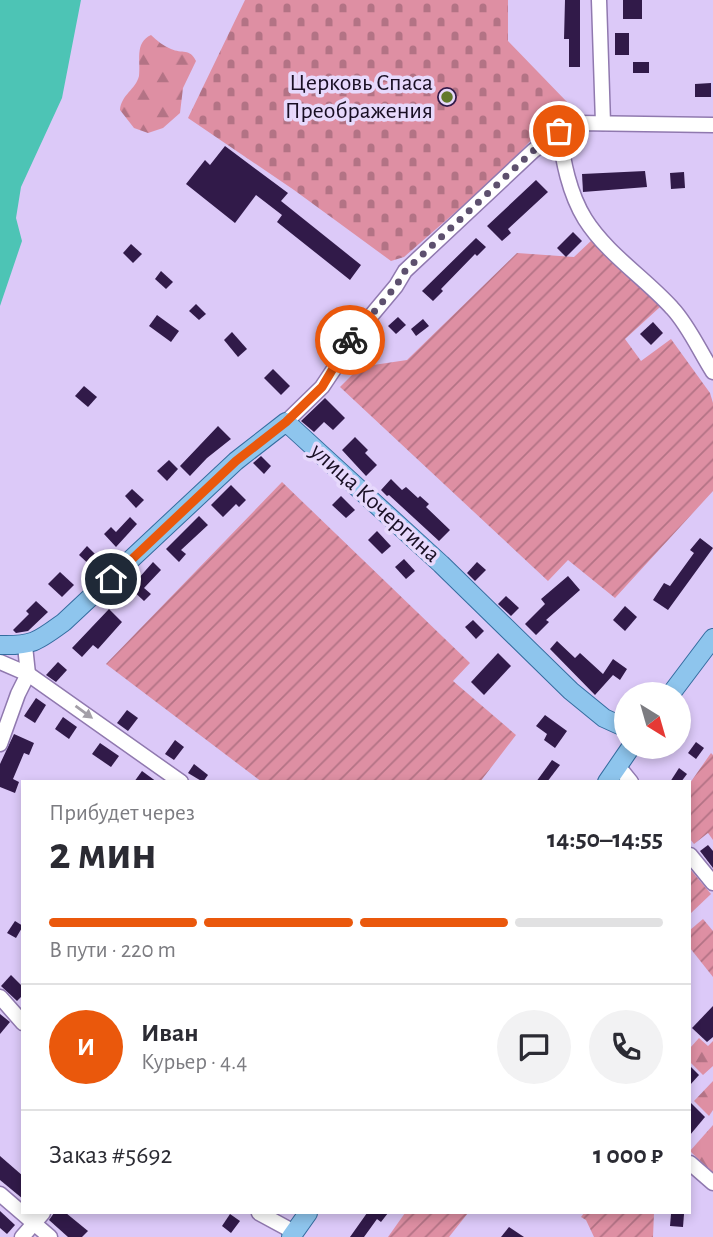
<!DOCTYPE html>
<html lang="ru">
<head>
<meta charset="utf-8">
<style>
	:root { --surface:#fff; --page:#f2f2f3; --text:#2b2b33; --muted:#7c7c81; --line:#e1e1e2; --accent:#ea580c }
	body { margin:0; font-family:"Alegreya Sans",sans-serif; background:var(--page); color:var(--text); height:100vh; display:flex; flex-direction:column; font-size:26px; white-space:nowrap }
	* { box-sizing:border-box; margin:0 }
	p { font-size:23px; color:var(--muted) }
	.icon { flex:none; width:38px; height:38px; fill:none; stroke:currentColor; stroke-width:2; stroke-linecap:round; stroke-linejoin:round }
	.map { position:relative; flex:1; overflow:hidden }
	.drawer { position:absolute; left:21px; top:780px; width:670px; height:434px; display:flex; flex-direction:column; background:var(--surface); border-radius:0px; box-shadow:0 4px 10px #0003 }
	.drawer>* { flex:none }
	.needle { width:46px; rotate:143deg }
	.buttons { position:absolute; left:614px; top:682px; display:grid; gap:14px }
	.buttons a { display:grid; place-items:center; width:77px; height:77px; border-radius:50%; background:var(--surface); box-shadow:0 4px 10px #0003; font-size:35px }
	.pin { position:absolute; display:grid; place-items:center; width:60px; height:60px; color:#fff; margin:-30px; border:4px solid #fff; border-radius:50%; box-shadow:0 2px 7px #0007 }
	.courier { position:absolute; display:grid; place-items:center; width:70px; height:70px; margin:-35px; border:5px solid #ea580c; border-radius:50%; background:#fff; color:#222; box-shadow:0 2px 9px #0007 }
	.summary em { font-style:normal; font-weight:700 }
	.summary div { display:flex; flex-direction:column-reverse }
	.summary { display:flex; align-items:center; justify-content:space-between; height:119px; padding:0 28px }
	h1 { font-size:46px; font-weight:700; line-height:52px }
	.bar { display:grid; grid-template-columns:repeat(4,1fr); gap:10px 7px; align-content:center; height:84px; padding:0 28px }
	.bar i { height:9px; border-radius:5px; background:var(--line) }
	.bar .current { background:var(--accent) }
	.bar p { grid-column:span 4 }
	.line { display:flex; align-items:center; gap:18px; padding:0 28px; border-top:2px solid var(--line) }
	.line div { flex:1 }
	.round { display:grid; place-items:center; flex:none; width:74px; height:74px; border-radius:37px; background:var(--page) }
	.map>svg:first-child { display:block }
	.forest { fill:url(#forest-firs) }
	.cemetery { fill:url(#cemetery-stones) }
	.garden { fill:url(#garden-furrows) }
	.water { fill:#4dc4b5 }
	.building { fill:#311a49 }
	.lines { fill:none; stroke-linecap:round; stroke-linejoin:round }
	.minor-casing { stroke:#9079af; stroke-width:17 }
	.major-casing { stroke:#346c9f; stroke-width:20 }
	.minor { stroke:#fff; stroke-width:14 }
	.major { stroke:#8ec5ed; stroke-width:18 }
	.oneway { fill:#a39fa7 }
	.done { stroke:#5d506e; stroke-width:7; stroke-dasharray:0 12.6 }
	.route { stroke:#ea580c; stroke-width:9 }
	.poi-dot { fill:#62792b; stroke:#e7d9fc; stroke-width:2.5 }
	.labels { text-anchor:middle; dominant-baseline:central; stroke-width:7; stroke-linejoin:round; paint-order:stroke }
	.poi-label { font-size:24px; fill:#190f24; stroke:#e7d9fc; text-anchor:end }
	.street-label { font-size:24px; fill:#190f24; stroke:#e7d9fc }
</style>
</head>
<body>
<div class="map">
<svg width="713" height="1237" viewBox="0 0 713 1237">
	<defs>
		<pattern id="forest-firs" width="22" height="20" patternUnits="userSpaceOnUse" patternTransform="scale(1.75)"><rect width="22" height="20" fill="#de8fa3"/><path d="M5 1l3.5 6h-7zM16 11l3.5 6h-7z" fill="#b37385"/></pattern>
		<pattern id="cemetery-stones" width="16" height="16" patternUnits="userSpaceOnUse" patternTransform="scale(1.75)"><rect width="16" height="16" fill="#de8fa3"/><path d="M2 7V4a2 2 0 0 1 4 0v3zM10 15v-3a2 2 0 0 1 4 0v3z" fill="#b37385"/></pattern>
		<pattern id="garden-furrows" width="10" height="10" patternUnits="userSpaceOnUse" patternTransform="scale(1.75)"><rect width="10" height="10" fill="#de8fa3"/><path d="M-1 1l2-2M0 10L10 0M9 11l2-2" fill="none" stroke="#b37385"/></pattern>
	</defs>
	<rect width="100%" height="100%" fill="#dcc9f8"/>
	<g class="forest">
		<path d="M151,35C157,41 164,46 171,49C182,54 190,48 196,61L183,88L180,113L163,128L148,133L134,128L120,110C121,95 136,89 139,76C141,61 134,43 151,35Z"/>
		<polygon points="699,1038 708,1046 713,1041 713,1066 703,1075 690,1062 690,1048"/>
		<polygon points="713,1081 713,1110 709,1116 694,1101"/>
		<polygon points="713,1125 713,1173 690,1151"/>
	</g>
	<polygon class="cemetery" points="245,0 508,0 508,41 567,102 498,175 404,257 391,261 294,190 188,118"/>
	<g class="garden">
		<polygon points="593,239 660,307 625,339 641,361 671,339 710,393 713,403 713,491 615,598 568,560 548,581 340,387 360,367 407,360 517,253 574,257"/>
		<polygon points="282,482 470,663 453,681 516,735 480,782 262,782 106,664"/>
		<polygon points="711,753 713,755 713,840 708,833 694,844 690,839 690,783"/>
		<polygon points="690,869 711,894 690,914"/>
		<polygon points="703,919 713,931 713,977 690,948 690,930"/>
		<polygon points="405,1213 468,1213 449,1237 388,1237"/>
		<polygon points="584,1213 654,1213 653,1237 594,1237 586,1220 581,1217"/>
	</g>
	<polygon class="water" points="0,0 81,0 62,98 21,187 16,218 22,241 0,306"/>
	<g class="building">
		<polygon points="565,0 580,0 580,67 569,67 569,39 564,39"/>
		<rect x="623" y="0" width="19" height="19"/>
		<rect x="615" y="33" width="14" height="22"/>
		<rect x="633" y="62" width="16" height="11"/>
		<polygon points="711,83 711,97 695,97 695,84"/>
		<circle cx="447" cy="97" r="10"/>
		<polygon points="225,146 288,193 281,201 361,265 350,280 277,222 282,215 256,195 235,223 186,184 205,160 210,165"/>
		<polygon points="645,171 647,187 583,192 582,174"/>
		<polygon points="684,172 685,188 671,189 670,173"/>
		<polygon points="536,180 548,192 508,229 511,233 502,241 487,226"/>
		<polygon points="573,232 582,241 566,257 557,248"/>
		<polygon points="476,238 486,247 477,256 475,254 441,289 443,291 433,301 422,291"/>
		<polygon points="131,244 142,254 133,263 123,253"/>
		<polygon points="161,271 173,282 166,289 155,279"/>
		<polygon points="196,304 206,314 199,320 189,311"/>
		<polygon points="157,315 179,331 171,342 149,326"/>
		<polygon points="398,317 406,325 396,334 388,326"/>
		<polygon points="423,319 429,326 416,336 411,329"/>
		<polygon points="653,322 663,333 651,345 640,334"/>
		<polygon points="232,332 247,349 238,357 224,340"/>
		<polygon points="273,369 290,386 281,395 264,378"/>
		<polygon points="84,386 97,397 88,407 75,396"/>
		<polygon points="325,398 345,418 333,430 324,422 314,432 301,421"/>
		<polygon points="218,426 231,439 207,458 190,476 180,466"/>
		<polygon points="355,437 368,450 365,453 377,465 366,476 342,450"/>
		<polygon points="261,456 271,466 264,474 253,463"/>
		<polygon points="169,460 178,469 167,481 157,471"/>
		<polygon points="391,479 402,490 406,487 418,498 420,496 429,504 426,507 450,530 439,541 389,495 387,496 381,490"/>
		<polygon points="231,485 246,500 239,507 236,504 223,517 211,505"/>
		<polygon points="132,489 144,500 136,508 125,496"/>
		<polygon points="341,496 355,510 346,518 332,505"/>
		<polygon points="199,516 208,525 181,550 186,554 179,562 166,549"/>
		<polygon points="130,517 137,524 116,547 104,534 111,527 116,532"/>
		<polygon points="377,531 391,546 382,554 368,540"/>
		<polygon points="700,538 713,548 668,610 653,600 664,583 670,586 694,553 690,550"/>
		<polygon points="87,546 101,560 93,568 79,555"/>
		<polygon points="404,559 415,571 406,579 395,567"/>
		<polygon points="153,562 161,570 144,588 151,594 144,601 130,588"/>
		<polygon points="477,562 486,570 475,581 467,573"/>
		<polygon points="60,572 74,585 62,597 48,584"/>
		<polygon points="568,576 580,590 546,620 549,622 536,635 525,624 545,604 541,599"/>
		<polygon points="506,596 519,608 511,616 498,604"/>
		<polygon points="36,601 48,612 28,631 16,633 13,630 29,614 26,611"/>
		<polygon points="625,606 637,617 625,631 613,620"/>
		<polygon points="109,609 122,622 98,649 93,645 82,657 72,648"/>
		<polygon points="473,620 484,631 476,639 465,627"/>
		<polygon points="557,641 575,658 580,653 603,674 613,659 627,669 620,680 613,675 595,695 550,649"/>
		<polygon points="498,653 511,666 484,695 471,682"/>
		<polygon points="58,662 67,670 56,682 46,675"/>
		<polygon points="36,698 46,705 35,723 24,716"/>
		<polygon points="127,710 138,718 128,731 117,723"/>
		<polygon points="545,715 567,731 555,748 544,740 547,734 536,726"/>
		<polygon points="63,717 77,727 69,739 55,729"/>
		<polygon points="14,734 34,743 29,755 24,753 13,779 19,782 15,793 0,787 0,764"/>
		<polygon points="175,740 184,747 174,760 165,754"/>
		<polygon points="696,742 704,748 696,759 688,753"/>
		<polygon points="100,743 119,756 111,767 92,754"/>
		<polygon points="552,760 560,765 547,782 536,782"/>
		<polygon points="194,764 208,775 203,782 188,773"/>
		<polygon points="679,768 687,774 681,782 670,782"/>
		<polygon points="142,771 157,782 134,782"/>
		<polygon points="708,845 713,851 713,868 700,851"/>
		<polygon points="15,921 23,926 16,938 7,933"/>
		<polygon points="11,975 23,987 23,995 17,1001 1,986"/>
		<polygon points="713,1006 713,1037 707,1042 692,1028"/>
		<polygon points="0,1014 10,1022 0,1034"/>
		<polygon points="690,1066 699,1075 690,1085"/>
		<polygon points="690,1102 705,1117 690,1135"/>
		<polygon points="0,1156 23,1176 23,1199 0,1180"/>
		<polygon points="0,1211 15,1225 7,1234 0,1228"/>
		<polygon points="54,1213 66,1213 88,1231 82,1237 68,1237 49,1220"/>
		<polygon points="367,1213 388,1213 381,1222 377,1219 364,1237 350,1237"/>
		<polygon points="230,1214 240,1221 231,1233 222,1226"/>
		<polygon points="671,1214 684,1214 683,1227 670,1226"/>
		<polygon points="509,1227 524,1237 501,1237"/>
	</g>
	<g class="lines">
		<g class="minor-casing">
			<g id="minor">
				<polyline points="599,0 603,123"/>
				<path d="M559,131C563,161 569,193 585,219C607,254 645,278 672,308C689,326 700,352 713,372"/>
				<polyline points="286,422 322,387 338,363 350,341 396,286 405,271 533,151 559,131 577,123 713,125"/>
				<polyline points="0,662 28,674 181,782"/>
				<polyline points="0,744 18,694 28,674 25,646"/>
				<polyline points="618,766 631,782"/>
				<polyline points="690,855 713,883"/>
				<polyline points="0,997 23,1023"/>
				<polyline points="690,1163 713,1183"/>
				<polyline points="0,1194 50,1237"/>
				<polyline points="259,1213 294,1232"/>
				<polyline points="22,1237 43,1213"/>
			</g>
		</g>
		<g class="major-casing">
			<g id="major">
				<path d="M0,645C33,646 38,641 64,622L236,461L286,422L441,564L571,691L604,718L626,728"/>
				<polyline points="670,695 713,638"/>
				<polyline points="607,782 631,747"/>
				<polyline points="291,1237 308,1213"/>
			</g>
		</g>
		<use href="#minor" class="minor"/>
		<use href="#major" class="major"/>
	</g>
	<defs><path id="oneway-solid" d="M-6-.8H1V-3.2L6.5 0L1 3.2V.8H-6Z" transform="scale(1.75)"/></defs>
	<use class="oneway" href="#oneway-solid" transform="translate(84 712) rotate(36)"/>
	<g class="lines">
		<polyline class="done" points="350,340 396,286 405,271 533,151 559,131"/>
		<polyline class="route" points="111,579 236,461 286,422 322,387 350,340"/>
	</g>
	<circle class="poi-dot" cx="447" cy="97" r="7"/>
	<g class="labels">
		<g class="poi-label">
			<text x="433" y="83">Церковь Спаса<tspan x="433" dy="28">Преображения</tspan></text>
		</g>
		<g class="street-label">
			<text transform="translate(375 503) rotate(42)">улица Кочергина</text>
		</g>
	</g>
</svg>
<div class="buttons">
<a><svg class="needle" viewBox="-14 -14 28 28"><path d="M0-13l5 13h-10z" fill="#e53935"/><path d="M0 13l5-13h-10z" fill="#7c7c81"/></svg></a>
</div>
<div class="pin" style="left:559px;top:131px;background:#ea580c"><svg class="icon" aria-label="bag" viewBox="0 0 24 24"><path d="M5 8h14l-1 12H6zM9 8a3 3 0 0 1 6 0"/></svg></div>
<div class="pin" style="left:111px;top:579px;background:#1f2937"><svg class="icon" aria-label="home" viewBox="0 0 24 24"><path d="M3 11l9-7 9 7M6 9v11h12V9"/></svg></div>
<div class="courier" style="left:350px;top:340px"><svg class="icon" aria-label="bike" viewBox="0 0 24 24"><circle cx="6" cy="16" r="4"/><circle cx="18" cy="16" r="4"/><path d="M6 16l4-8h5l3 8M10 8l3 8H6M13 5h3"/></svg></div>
<section class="drawer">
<div class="summary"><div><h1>2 мин</h1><p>Прибудет через</p></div><em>14:50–14:55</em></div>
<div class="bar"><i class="current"></i><i class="current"></i><i class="current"></i><i></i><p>В пути · 220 m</p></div>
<div class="line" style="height:126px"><b class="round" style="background:var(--accent);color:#fff">И</b><div><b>Иван</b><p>Курьер · 4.4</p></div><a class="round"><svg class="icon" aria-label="chat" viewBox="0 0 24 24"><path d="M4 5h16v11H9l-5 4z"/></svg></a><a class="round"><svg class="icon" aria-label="phone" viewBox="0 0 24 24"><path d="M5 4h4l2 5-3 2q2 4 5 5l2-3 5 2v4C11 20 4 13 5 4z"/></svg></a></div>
<div class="line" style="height:91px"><div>Заказ #5692</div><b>1 000 ₽</b></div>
</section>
</div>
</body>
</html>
